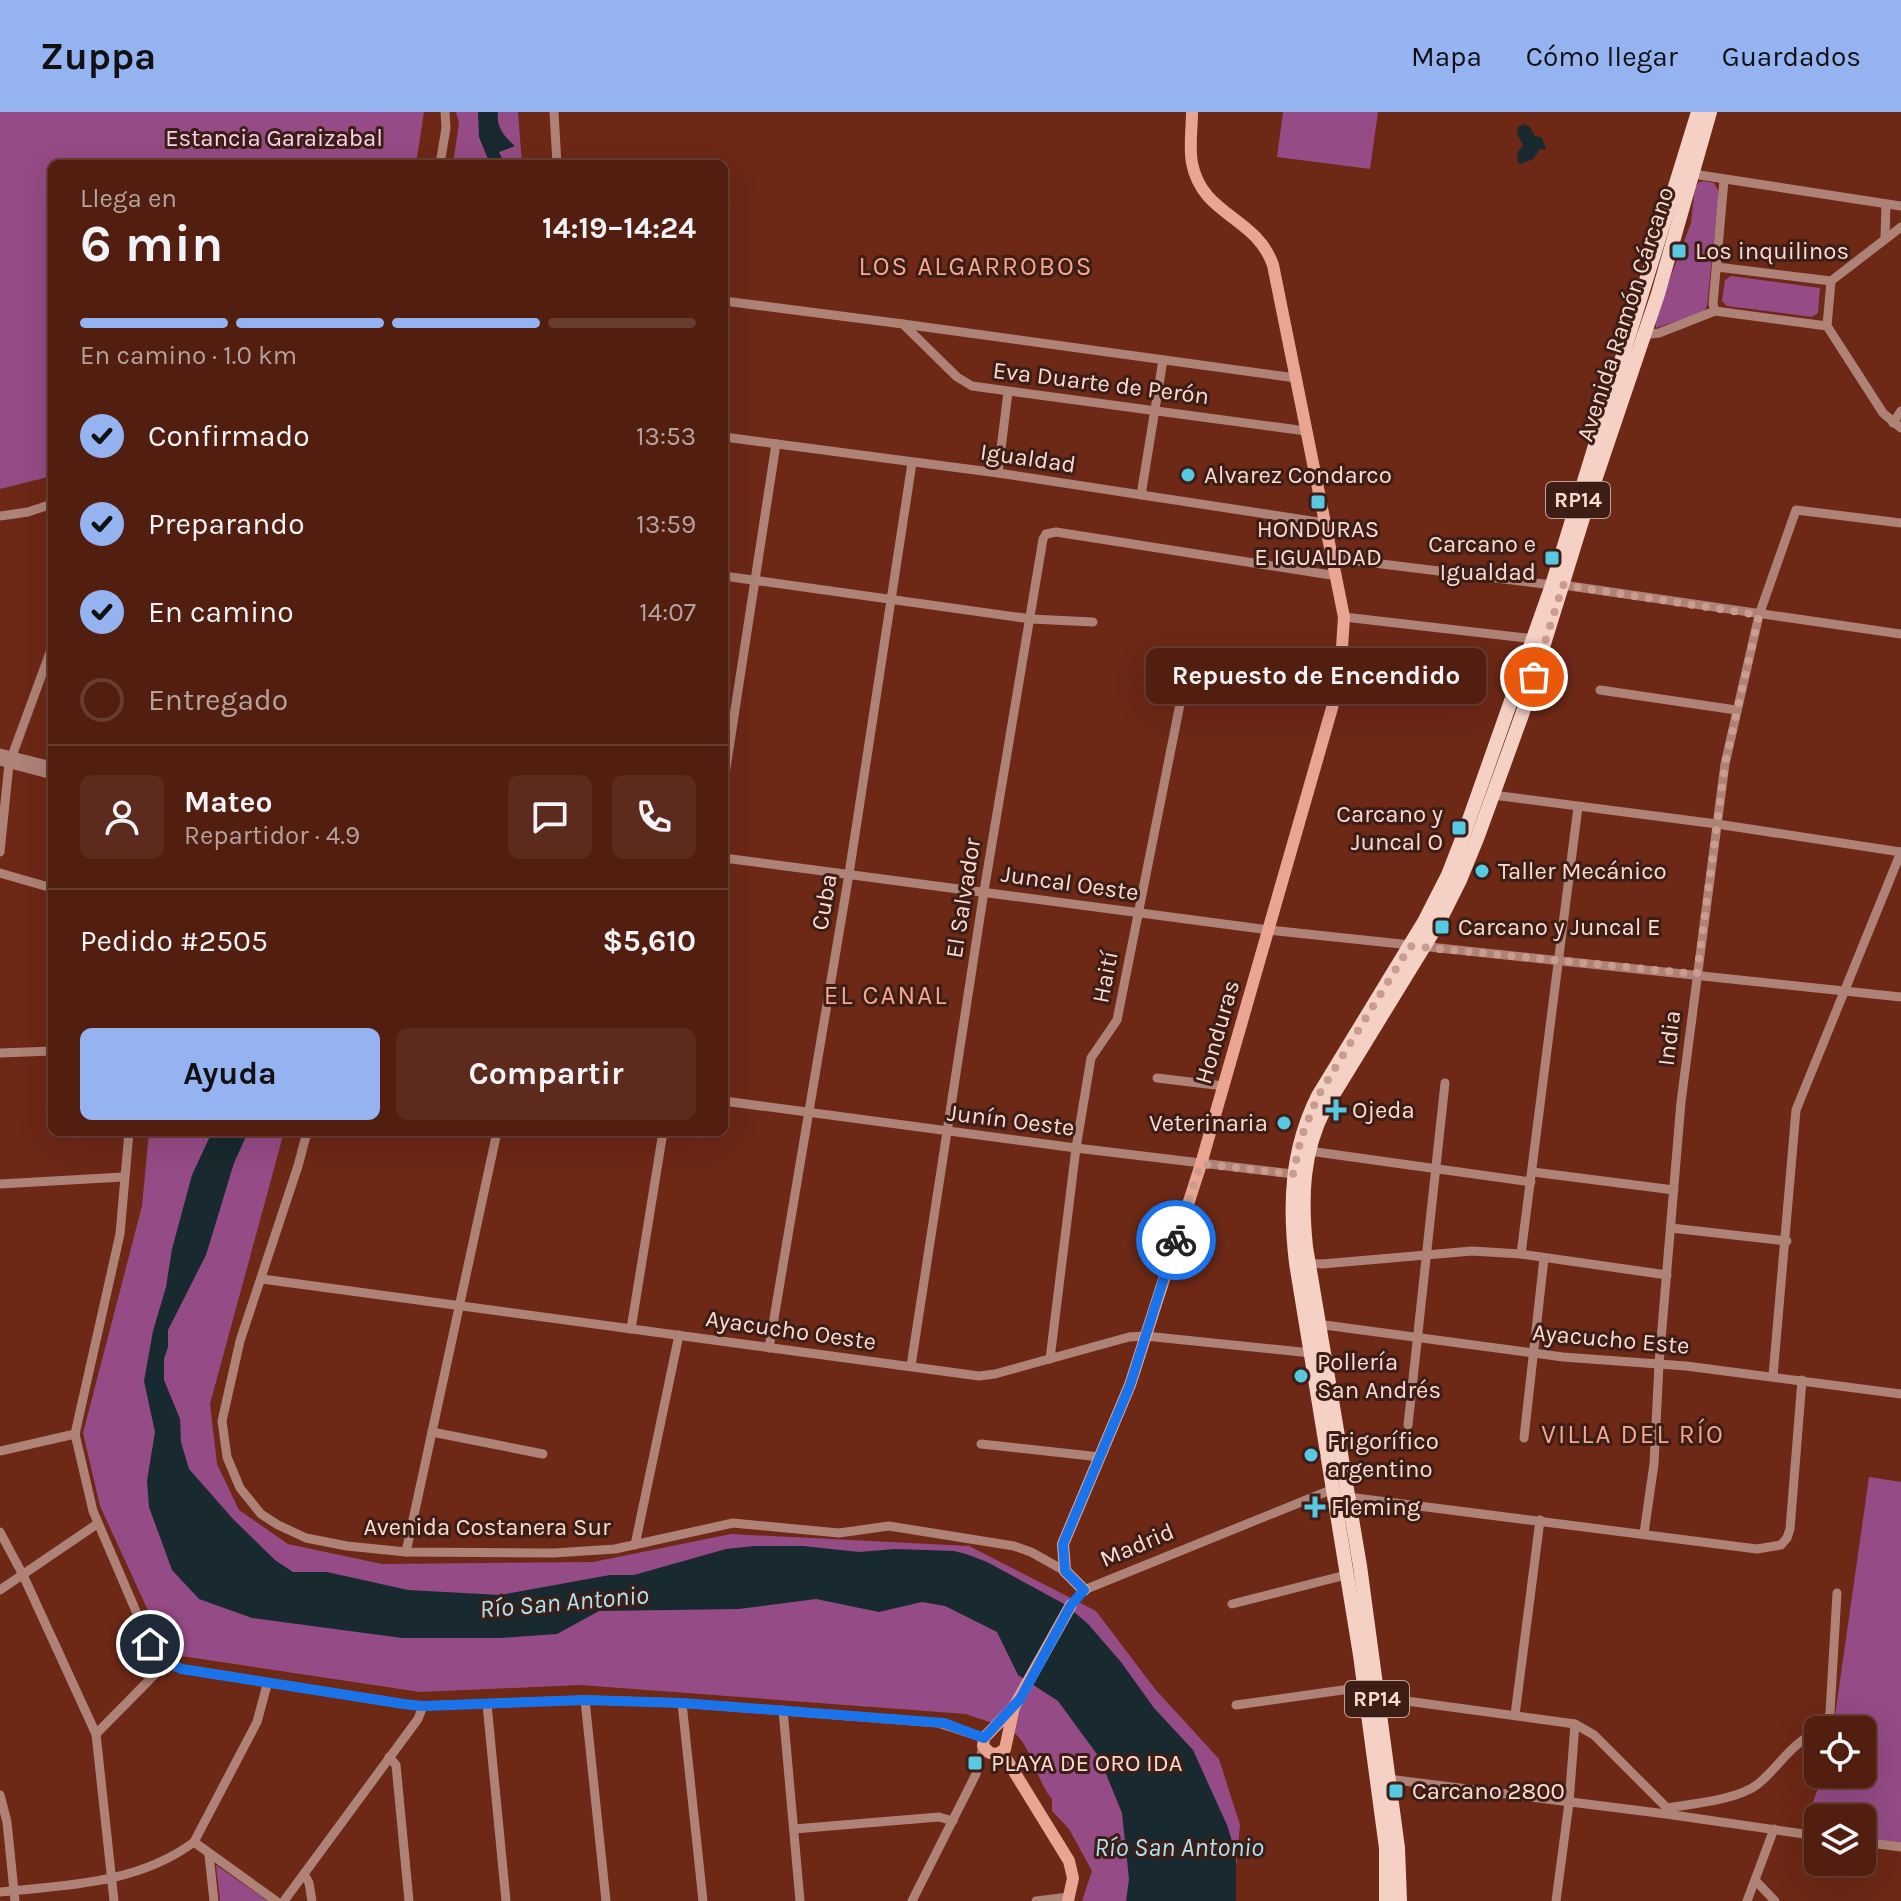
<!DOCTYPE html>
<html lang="es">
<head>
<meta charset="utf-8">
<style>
	:root { --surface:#521e10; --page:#5c2b1e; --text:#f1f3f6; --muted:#b5a29f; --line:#683c30; --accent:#95b2f1 }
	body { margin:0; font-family:Karla,sans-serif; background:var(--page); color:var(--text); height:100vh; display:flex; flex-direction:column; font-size:30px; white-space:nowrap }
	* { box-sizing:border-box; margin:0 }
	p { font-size:26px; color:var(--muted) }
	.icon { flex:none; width:44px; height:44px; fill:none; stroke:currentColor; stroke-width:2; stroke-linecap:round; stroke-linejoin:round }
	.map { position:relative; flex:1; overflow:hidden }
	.drawer { position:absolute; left:48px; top:48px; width:680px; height:976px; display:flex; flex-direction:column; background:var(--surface); border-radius:12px; box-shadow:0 8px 32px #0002,0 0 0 2px var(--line) }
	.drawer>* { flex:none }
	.tools { position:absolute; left:1804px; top:1604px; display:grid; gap:16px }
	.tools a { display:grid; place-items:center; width:72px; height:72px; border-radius:12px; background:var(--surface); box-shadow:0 8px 32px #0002,0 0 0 2px var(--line); font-size:40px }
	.pin { position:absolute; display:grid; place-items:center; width:68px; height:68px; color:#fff; margin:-34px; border:4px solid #fff; border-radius:50%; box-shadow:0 2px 8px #0007 }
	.courier { position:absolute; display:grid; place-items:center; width:80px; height:80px; margin:-40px; border:6px solid #1a73e8; border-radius:50%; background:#fff; color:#222; box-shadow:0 2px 10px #0007 }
	.bubble { position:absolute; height:56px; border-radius:12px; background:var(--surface); box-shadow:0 8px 32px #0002,0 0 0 2px var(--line); font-size:26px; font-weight:700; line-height:56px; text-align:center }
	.summary em { font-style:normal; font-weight:700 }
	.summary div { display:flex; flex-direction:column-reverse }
	.summary { display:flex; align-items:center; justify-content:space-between; height:136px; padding:0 32px }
	h1 { font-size:52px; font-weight:700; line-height:60px }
	.bar { display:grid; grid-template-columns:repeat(4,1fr); gap:12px 8px; align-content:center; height:96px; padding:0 32px }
	.bar i { height:10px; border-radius:6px; background:var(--line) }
	.bar .current { background:var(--accent) }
	.bar p { grid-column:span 4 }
	.line { display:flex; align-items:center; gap:20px; padding:0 32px; border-top:2px solid var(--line) }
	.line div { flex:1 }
	.round { display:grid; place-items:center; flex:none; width:84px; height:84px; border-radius:12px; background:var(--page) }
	ol { padding:0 32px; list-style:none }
	li { display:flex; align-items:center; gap:24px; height:88px }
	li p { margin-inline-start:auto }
	li .icon { padding:8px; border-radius:50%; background:var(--accent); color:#111; stroke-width:4 }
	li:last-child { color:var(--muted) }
	li i { width:44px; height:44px; border:4px solid var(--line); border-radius:50% }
	.cta { display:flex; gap:16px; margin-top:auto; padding:16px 32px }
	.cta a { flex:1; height:92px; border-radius:12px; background:var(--accent); color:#111; font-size:32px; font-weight:700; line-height:92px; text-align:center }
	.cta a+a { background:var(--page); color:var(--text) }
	header { display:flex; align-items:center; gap:48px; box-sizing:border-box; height:112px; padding:0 40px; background:var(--accent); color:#111 }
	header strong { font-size:38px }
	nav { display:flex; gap:44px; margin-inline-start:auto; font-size:28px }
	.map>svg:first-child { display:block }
	.green { fill:#954b85 }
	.water { fill:#182a2f }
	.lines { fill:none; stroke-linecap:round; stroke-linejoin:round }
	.minor { stroke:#ae8276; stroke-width:9 }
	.secondary { stroke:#eaa592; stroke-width:12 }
	.primary { stroke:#f4d0c5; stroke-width:14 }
	.done { stroke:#ca9c8f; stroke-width:8; stroke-dasharray:0 14.4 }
	.route { stroke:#1a73e8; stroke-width:10 }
	.poi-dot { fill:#58c9e3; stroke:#3d1e16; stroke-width:3 }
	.labels { text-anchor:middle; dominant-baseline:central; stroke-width:6; stroke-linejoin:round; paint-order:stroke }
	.shield { fill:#3d1e16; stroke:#c3a298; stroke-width:2 }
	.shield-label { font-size:22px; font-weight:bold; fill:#fcdad0 }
	.park-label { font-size:24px; fill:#fbd0ef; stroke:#3d1e16 }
	.poi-label { font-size:24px; fill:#fcdad0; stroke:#3d1e16; text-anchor:start }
	.street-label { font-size:24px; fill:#fcdad0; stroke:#3d1e16 }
	.neighbourhood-label { font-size:26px; letter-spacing:2px; fill:#f8a690; stroke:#3d1e16 }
	.water-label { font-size:26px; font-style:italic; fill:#a8e3f3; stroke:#3d1e16 }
</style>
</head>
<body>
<header>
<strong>Zuppa</strong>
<nav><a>Mapa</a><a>Cómo llegar</a><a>Guardados</a></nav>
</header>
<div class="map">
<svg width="1901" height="1789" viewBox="0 0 1901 1789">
	<rect width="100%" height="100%" fill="#6d2816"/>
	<g class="green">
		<polygon points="0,0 424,0 416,52 52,52 52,364 0,377"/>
		<polygon points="456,0 518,0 522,52 453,52 459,11"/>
		<polygon points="1283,0 1378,0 1370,57 1277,45"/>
		<polygon points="1704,69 1714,71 1719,80 1707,194 1704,200 1656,216 1655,206 1691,111 1695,75 1699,70"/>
		<polygon points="1731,164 1820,176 1818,201 1812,205 1727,194 1722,189 1725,168"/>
		<path d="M149,1020H284L210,1292L217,1352L239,1398L288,1432L382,1452L593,1450L731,1422L969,1434L1096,1499L1155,1577L1219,1647L1240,1713L1233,1789H1082L1092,1759L1069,1717L1052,1699V1687C1038,1672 1030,1631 1014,1621C1002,1612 981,1608 966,1602L580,1573L420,1580L168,1542L100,1394L83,1321L142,1094Z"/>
		<polygon points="1869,1365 1901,1370 1901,1735 1862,1730 1862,1706 1818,1706 1818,1724 1800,1722 1824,1662 1862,1662 1862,1618 1833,1618"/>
		<polygon points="216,1753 268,1789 220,1789"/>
	</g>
	<g class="water">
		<path d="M478,0H498C496,15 504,24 515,34L499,40L505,52H490L479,25Z"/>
		<polygon points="1524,12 1530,15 1535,24 1542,26 1546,37 1540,37 1533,47 1521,52 1518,50 1517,41 1523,33 1517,22 1518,15"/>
		<polygon points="212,1020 248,1020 234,1051 206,1143 168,1218 168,1235 164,1247 164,1268 180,1307 181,1330 189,1357 233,1407 275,1448 293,1460 327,1460 408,1478 500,1483 610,1463 634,1463 726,1437 754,1434 803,1434 859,1440 895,1437 954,1439 966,1442 987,1450 1066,1493 1088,1512 1121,1550 1154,1596 1193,1638 1227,1713 1236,1742 1236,1789 1126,1789 1129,1767 1122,1701 1099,1645 1058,1589 1018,1563 997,1520 945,1494 922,1490 879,1500 816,1487 739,1497 599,1499 557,1522 501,1526 402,1526 252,1506 199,1487 172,1458 149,1395 147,1369 155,1320 144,1269 153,1219 166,1175 172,1137 192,1063"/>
	</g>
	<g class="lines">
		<g class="minor">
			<polyline points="554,0 557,52"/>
			<polyline points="440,52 446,16 445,0"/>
			<polyline points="1693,62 1901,94"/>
			<polyline points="1885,126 1886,92"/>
			<polyline points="1717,155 1831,169 1901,115"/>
			<polyline points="1831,169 1827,214 1883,301 1901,316"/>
			<polyline points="724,189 903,212 957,265 972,274 1306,319"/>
			<polyline points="1715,199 1713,192 1724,68"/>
			<polyline points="903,212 1296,266"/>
			<polyline points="1641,223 1659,221 1715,199 1827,214"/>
			<polyline points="1893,311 1901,299"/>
			<polyline points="724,325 998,361 1325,411"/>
			<polyline points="998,361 1008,280"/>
			<polyline points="1141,383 1163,248"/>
			<polyline points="0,404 28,400 52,392"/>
			<polyline points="1333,446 1552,473"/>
			<polyline points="724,464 1031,507 1093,510"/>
			<polyline points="1563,473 1901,522"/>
			<polyline points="1344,505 1534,527"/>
			<polyline points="1600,578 1736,598"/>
			<polyline points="0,641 52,654"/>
			<polyline points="0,649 52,663"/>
			<polyline points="724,669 776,332"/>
			<polyline points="1493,683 1717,712 1901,740"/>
			<polyline points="0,740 9,652 52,535"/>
			<polyline points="724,746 1269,818 1901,885"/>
			<polyline points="0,761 52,776"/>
			<polyline points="0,941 52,939"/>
			<polyline points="1157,966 1224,974"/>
			<polyline points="724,989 1076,1036 1293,1062"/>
			<polyline points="129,1020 120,1122 75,1322 93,1399 150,1532 160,1548 182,1557 404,1592 423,1594 585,1588 682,1591 938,1611 984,1626"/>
			<polyline points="307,1020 298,1054 240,1229 222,1309 227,1345 240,1376 261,1402 278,1413 306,1426 347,1434 406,1440 554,1441 615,1437 733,1411 839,1421 889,1414 1014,1434 1031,1440 1065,1459"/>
			<polyline points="1309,1039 1531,1070"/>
			<polyline points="1533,1060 1674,1078"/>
			<polyline points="0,1072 123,1065"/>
			<polyline points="1671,1116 1787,1129"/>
			<polyline points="1521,1142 1578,695"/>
			<polyline points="1308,1151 1322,1152 1472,1139 1521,1142 1667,1163"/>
			<polyline points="262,1167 979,1264 995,1262 1129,1225 1145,1224 1311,1241"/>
			<polyline points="1317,1212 1563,1245 1686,1254 1901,1282"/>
			<polyline points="631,1217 663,1020"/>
			<polyline points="769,1236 849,762 912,351"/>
			<polyline points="1050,1247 1076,1036 1091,946 1117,908 1182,582"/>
			<polyline points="911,1254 984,779 1043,427 1046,422 1056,420 1337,464"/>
			<polyline points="1773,1264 1796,998 1901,740"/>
			<polyline points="1408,1313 1445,971"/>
			<polyline points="432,1320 543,1342"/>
			<polyline points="1524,1326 1544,1146"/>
			<polyline points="981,1332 1100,1345"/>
			<polyline points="0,1339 75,1322"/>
			<polyline points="0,1420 23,1463 96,1622 114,1789"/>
			<polyline points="1644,1421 1654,1352 1659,1252 1681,990 1725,652 1759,503 1796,398 1901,411"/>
			<polyline points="635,1433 679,1223"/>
			<polyline points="406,1440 497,1020"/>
			<polyline points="0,1478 97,1412"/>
			<polyline points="1232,1492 1346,1463"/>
			<polyline points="1071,1493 1084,1478 1333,1377 1348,1385 1757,1437 1781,1433 1787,1426 1790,1417 1802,1268"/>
			<polyline points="1377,1585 1575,1612 1594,1623 1667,1696"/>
			<polyline points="585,1588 606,1789"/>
			<polyline points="682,1591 703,1789"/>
			<polyline points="487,1592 506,1789"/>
			<polyline points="1236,1593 1364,1575"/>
			<polyline points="783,1598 800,1789"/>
			<polyline points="1515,1603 1540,1408"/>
			<polyline points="96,1622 165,1552"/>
			<polyline points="389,1645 396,1653 409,1789"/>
			<polyline points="1388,1667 1666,1702 1818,1724"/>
			<polyline points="0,1683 7,1710 15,1789"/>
			<path d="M1667,1696C1692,1692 1738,1688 1758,1672C1773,1660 1784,1643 1799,1631C1810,1622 1825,1616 1830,1601L1837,1481"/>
			<polyline points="794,1717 939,1705 953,1709"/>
			<polyline points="194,1730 276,1789"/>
			<polyline points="1862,1730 1901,1735"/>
			<polyline points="209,1743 214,1789"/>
			<polyline points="304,1762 309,1771 312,1789"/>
			<polyline points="1756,1769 1775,1789"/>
			<path d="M0,1780C66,1773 138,1772 194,1730L257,1610L267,1573"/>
			<polyline points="284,1789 418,1607 423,1594"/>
			<polyline points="912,1789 976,1662 983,1634"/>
			<polyline points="1036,1789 1069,1785"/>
			<polyline points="1556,1789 1569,1691 1575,1612"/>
			<polyline points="1747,1789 1774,1717"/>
		</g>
		<g class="secondary">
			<path d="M1084,1478L1065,1459L1063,1432L1130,1273L1201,1052L1332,596L1341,551L1344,505L1273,153C1256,104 1202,104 1192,51C1189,35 1192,17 1192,0"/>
			<polyline points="1014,1595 1005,1637 997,1642 990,1641 983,1634 984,1626 1014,1595 1071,1493"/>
			<polyline points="1002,1640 1069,1749 1073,1766 1068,1789"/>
		</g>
		<g class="primary">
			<path d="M1386,1789V1736L1360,1543L1296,1151C1289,1092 1291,1038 1318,984L1424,810L1448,763L1465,719L1552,473L1698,0"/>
			<path d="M1400,1789L1398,1736L1360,1454L1306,1135C1301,1086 1302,1040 1325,996L1439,810L1460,768L1478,724L1523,600L1591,380L1658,182L1710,0"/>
		</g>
	</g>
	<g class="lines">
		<polyline class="done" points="1176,1128 1201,1052 1293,1062 1301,1026 1318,984 1410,834 1697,862 1725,652 1759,503 1563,473 1534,565"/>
		<polyline class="route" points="150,1532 160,1548 182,1557 404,1592 423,1594 585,1588 682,1591 944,1611 984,1626 1020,1587 1071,1493 1084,1478 1065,1459 1063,1432 1130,1273 1176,1128"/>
	</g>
	<g class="poi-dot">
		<rect x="1671" y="131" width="16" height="16" rx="4"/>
		<circle cx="1188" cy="363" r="8"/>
		<rect x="1310" y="382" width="16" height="16" rx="4"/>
		<rect x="1544" y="438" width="16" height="16" rx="4"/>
		<rect x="1451" y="708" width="16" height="16" rx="4"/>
		<circle cx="1482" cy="759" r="8"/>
		<rect x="1434" y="807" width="16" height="16" rx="4"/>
		<path d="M1332 986h8v8h8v8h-8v8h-8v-8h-8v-8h8z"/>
		<circle cx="1284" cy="1011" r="8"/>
		<circle cx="1301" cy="1264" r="8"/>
		<circle cx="1311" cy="1343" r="8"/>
		<path d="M1311 1383h8v8h8v8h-8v8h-8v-8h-8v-8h8z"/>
		<rect x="967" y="1643" width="16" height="16" rx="4"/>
		<rect x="1388" y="1671" width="16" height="16" rx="4"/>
	</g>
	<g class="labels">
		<g class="shield">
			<rect x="1546" y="370" width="64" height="36" rx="6"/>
			<rect x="1345" y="1569" width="64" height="36" rx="6"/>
		</g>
		<g class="shield-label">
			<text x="1578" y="388">RP14</text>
			<text x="1377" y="1587">RP14</text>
		</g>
		<g class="park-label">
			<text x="274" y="26">Estancia Garaizabal</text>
		</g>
		<g class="poi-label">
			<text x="1695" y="139">Los inquilinos</text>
			<text x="1204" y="363">Alvarez Condarco</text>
			<text x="1318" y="417" text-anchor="middle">HONDURAS<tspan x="1318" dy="28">E IGUALDAD</tspan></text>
			<text x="1536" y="432" text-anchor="end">Carcano e<tspan x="1536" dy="28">Igualdad</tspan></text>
			<text x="1443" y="702" text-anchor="end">Carcano y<tspan x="1443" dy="28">Juncal O</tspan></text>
			<text x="1498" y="759">Taller Mecánico</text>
			<text x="1458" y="815">Carcano y Juncal E</text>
			<text x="1352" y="998">Ojeda</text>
			<text x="1268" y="1011" text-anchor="end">Veterinaria</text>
			<text x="1317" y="1250">Pollería<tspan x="1317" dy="28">San Andrés</tspan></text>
			<text x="1327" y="1329">Frigorífico<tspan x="1327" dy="28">argentino</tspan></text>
			<text x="1331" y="1395">Fleming</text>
			<text x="991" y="1651">PLAYA DE ORO IDA</text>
			<text x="1412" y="1679">Carcano 2800</text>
		</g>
		<g class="street-label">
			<text transform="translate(1625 202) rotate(-72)">Avenida Ramón Cárcano</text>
			<text transform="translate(1101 271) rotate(7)">Eva Duarte de Perón</text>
			<text transform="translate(1028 346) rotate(8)">Igualdad</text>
			<text transform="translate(1070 771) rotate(8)">Juncal Oeste</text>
			<text transform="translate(963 786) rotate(-81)">El Salvador</text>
			<text transform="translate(824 790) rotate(-80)">Cuba</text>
			<text transform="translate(1105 865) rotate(-79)">Haití</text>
			<text transform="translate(1217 920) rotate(-74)">Honduras</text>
			<text transform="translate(1669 926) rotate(-83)">India</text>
			<text transform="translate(1011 1008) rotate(7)">Junín Oeste</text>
			<text transform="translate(791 1218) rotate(8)">Ayacucho Oeste</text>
			<text transform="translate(1611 1227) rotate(5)">Ayacucho Este</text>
			<text x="487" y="1415">Avenida Costanera Sur</text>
			<text transform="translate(1137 1433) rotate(-23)">Madrid</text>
		</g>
		<g class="neighbourhood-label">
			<text x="976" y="154">LOS ALGARROBOS</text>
			<text x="886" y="883">EL CANAL</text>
			<text x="1633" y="1322">VILLA DEL RÍO</text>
		</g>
		<g class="water-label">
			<text transform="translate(564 1490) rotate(-5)">Río San Antonio</text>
			<text x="1179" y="1735">Río San Antonio</text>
		</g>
	</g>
</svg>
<div class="tools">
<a><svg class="icon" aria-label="locate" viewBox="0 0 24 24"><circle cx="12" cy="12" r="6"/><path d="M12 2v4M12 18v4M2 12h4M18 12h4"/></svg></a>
<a><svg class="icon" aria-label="layers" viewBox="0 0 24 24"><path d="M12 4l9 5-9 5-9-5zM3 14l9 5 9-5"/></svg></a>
</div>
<div class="pin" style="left:1534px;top:565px;background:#ea580c"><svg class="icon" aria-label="bag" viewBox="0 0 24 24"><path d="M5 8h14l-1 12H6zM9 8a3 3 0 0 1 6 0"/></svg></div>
<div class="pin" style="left:150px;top:1532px;background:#1f2937"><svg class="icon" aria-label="home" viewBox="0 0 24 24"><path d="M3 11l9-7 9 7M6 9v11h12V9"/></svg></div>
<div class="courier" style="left:1176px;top:1128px"><svg class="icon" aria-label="bike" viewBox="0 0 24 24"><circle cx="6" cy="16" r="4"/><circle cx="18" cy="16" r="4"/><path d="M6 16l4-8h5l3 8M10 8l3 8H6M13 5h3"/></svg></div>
<div class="bubble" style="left:1146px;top:536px;width:340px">Repuesto de Encendido</div>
<section class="drawer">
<div class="summary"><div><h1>6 min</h1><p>Llega en</p></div><em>14:19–14:24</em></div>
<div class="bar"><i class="current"></i><i class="current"></i><i class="current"></i><i></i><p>En camino · 1.0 km</p></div>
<ol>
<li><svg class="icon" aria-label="check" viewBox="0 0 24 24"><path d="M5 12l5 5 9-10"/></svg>Confirmado<p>13:53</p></li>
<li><svg class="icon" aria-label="check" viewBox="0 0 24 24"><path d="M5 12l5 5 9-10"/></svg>Preparando<p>13:59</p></li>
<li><svg class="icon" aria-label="check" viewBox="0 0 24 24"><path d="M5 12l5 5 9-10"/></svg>En camino<p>14:07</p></li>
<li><i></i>Entregado</li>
</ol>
<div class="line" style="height:144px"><a class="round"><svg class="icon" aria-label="person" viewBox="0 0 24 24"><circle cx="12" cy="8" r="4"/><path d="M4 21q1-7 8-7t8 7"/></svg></a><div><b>Mateo</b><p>Repartidor · 4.9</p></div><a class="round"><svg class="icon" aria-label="chat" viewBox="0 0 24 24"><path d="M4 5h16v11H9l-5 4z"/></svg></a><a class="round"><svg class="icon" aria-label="phone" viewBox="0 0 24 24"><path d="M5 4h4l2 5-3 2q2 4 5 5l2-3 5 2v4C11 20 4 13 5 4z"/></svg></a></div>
<div class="line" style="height:104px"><div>Pedido #2505</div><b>$5,610</b></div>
<div class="cta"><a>Ayuda</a><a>Compartir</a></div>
</section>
</div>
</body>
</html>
